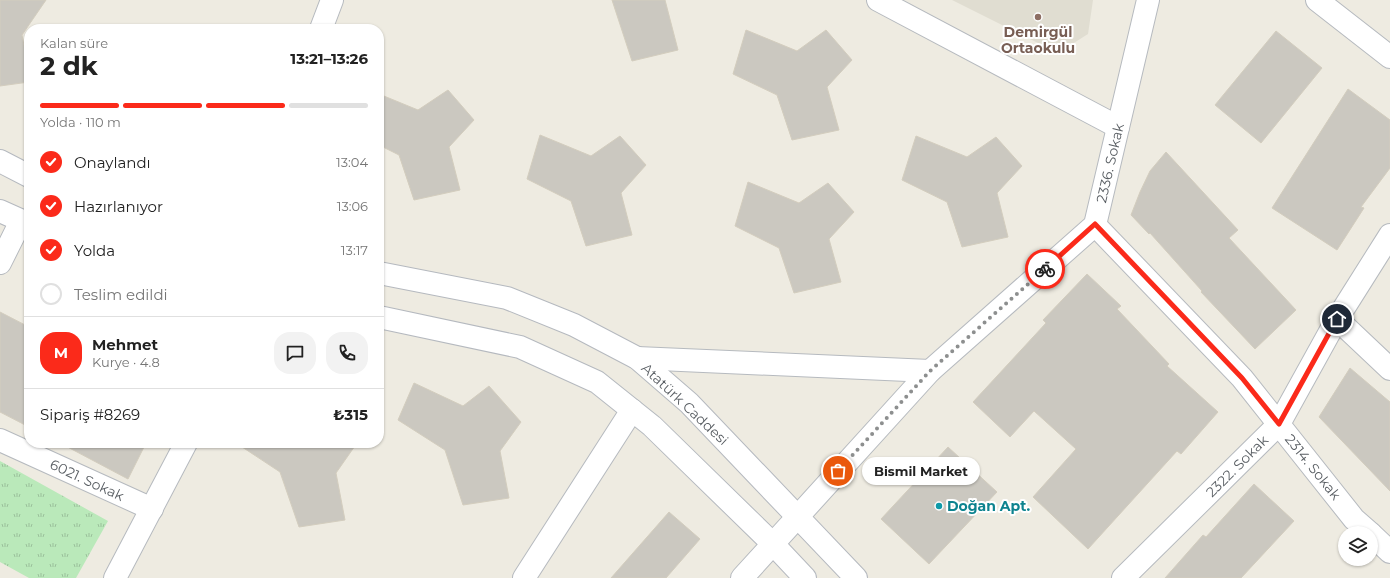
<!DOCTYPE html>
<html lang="tr">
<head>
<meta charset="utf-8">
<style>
	:root { --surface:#fff; --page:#f2f2f2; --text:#222; --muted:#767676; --line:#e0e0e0; --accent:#fb2a1a }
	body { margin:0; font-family:Montserrat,sans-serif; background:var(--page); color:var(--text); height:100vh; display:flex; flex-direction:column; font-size:15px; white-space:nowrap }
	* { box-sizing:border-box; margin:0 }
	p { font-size:13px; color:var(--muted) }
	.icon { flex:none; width:22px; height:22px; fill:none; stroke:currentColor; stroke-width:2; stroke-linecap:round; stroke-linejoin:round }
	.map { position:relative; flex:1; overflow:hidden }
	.drawer { position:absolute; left:24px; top:24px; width:360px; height:424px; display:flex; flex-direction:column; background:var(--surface); border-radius:16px; box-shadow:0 1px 3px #0004 }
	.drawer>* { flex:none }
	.fabs { position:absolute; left:1338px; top:526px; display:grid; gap:8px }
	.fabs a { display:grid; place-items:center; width:40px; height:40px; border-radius:50%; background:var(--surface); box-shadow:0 1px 3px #0004; font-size:20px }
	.pin { position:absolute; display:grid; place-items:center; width:34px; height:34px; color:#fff; margin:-17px; border:2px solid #fff; border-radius:50%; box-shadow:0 1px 4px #0007 }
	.courier { position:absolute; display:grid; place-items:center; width:40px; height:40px; margin:-20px; border:3px solid #fb2a1a; border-radius:50%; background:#fff; color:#222; box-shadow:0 1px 5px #0007 }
	.bubble { position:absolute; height:28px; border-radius:14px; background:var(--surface); box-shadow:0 1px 3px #0004; font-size:13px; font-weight:700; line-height:28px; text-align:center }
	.summary em { font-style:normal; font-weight:700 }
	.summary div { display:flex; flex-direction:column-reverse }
	.summary { display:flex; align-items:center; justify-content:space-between; height:68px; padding:0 16px }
	h1 { font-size:26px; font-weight:700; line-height:30px }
	.bar { display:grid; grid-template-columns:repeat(4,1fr); gap:6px 4px; align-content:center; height:48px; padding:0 16px }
	.bar i { height:5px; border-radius:3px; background:var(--line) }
	.bar .on { background:var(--accent) }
	.bar p { grid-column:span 4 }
	.line { display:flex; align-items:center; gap:10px; padding:0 16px; border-top:1px solid var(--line) }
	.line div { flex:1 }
	.round { display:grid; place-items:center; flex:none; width:42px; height:42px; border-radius:16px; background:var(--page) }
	ol { padding:0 16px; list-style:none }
	li { display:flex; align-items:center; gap:12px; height:44px }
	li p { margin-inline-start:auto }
	li .icon { padding:4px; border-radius:50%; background:var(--accent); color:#fff; stroke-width:4 }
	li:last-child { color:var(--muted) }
	li i { width:22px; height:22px; border:2px solid var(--line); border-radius:50% }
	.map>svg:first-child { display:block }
	.education { fill:#e0ddd1 }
	.grass { fill:url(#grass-tufts) }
	.building { fill:#cbc8c0; stroke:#d3cdbe }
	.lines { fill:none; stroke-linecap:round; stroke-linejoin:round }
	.street-casing { stroke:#b6babf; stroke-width:24 }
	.secondary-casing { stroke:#b5b9bf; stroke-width:24 }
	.street { stroke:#fff; stroke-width:22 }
	.secondary { stroke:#fff; stroke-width:22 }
	.done { stroke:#8d8f8f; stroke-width:4; stroke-dasharray:0 7.2 }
	.route { stroke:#fb2a1a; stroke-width:5 }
	.education-dot { fill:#8d6e63; stroke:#fff; stroke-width:1.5 }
	.culture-dot { fill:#0f9aa8; stroke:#fff; stroke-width:1.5 }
	.labels { text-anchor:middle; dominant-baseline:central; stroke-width:4; stroke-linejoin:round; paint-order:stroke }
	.education-label { font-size:14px; font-weight:bold; fill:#785e54; stroke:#fff }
	.street-label { font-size:14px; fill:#595e63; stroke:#fff }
	.culture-label { font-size:14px; font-weight:bold; fill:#0d838f; stroke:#fff; text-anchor:start }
</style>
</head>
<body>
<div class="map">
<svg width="1390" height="578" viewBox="0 0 1390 578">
	<defs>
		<pattern id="grass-tufts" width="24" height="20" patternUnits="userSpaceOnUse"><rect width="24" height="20" fill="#bae9ba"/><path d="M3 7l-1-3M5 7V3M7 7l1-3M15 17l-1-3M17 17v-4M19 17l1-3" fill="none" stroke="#9ac09b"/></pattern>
	</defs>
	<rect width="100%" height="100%" fill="#eeebe1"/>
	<polygon class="education" points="952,0 1093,0 1088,34 1058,53"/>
	<polygon class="grass" points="0,461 108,521 76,578 29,578 0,562"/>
	<g class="building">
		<polygon points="0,0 46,0 22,35 29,71 29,82 0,86"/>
		<polygon points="612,0 665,0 678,50 632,61"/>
		<polygon points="746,30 797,51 826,30 852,60 827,87 839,130 792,140 777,95 733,74"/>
		<polygon points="1276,31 1322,68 1261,143 1215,105"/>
		<polygon points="1348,89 1390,120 1390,168 1361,207 1364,208 1337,250 1272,208"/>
		<polygon points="448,90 474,120 449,147 460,190 414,200 399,155 379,145 379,94 418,110"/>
		<polygon points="540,135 591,156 620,136 646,165 621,193 632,235 586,246 571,201 527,179"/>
		<polygon points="916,136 967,157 996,137 1022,166 997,193 1008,237 962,247 947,202 902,180"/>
		<polygon points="1166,152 1238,230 1229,238 1296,310 1255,349 1201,292 1202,291 1150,233 1149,234 1131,215 1140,192 1150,171"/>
		<polygon points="748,182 799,203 828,183 854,212 829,239 841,282 794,293 779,248 735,226"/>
		<polygon points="1087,274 1121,306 1117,309 1169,364 1167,366 1218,412 1181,454 1177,451 1088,549 1033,497 1076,449 1034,411 1010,437 973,402 1046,323 1043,320"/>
		<polygon points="0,312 29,327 29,427 0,412"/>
		<polygon points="1350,368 1390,402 1390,491 1319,417"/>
		<polygon points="414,383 463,406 489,386 521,422 500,451 509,498 463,505 445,450 398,420"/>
		<polygon points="60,443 146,443 128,479"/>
		<polygon points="236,443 357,443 336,473 345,520 299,527 280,472"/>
		<polygon points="948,447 997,492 929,564 881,519"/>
		<polygon points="1254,484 1294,521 1241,578 1165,578 1203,535 1206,537"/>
		<polygon points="669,512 700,539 666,578 611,578"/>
	</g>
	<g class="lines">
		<g class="street-casing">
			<g id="street">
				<polyline points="878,0 1118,127"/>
				<polyline points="1317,0 1390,57"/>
				<polyline points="321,29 332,0"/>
				<polyline points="1095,225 1242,378 1354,519 1370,533"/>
				<polyline points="0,263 21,221"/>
				<polyline points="1337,319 1390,369"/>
				<polyline points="637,358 930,371"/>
				<polyline points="0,440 152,509"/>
				<polyline points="1371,534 1390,552"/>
				<polyline points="115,578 186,443"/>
				<polyline points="524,578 632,410"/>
				<polyline points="742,578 930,371 1095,225 1148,0"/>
				<polyline points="1123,578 1279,424 1337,319 1390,235"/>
			</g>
		</g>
		<g class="secondary-casing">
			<g id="secondary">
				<polyline points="0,161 29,176"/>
				<polyline points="0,211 29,224"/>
				<polyline points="379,273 507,298 574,325 637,358 689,403 856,578"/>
				<polyline points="379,317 520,347 597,382 652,426 773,544 805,578"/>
			</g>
		</g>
		<use href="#street" class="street"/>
		<use href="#secondary" class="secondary"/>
	</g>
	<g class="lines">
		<polyline class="done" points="838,471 930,371 1045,269"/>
		<polyline class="route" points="1045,269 1095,224 1242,378 1279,424 1337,319"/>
	</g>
	<circle class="education-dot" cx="1038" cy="17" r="4"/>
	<circle class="culture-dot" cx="939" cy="506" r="4"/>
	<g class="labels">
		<g class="education-label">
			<text x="1038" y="32">Demirgül<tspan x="1038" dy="16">Ortaokulu</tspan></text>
		</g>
		<g class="street-label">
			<text transform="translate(1110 163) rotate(-77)">2336. Sokak</text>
			<text transform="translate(685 404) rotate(43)">Atatürk Caddesi</text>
			<text transform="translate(1237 466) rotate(-45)">2322. Sokak</text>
			<text transform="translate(1313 467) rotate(51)">2314. Sokak</text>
			<text transform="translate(87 480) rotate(25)">6021. Sokak</text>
		</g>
		<g class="culture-label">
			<text x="947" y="506">Doğan Apt.</text>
		</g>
	</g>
</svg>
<div class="fabs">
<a><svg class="icon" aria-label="layers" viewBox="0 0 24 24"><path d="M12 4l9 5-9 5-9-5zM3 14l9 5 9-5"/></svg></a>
</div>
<div class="pin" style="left:838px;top:471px;background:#ea580c"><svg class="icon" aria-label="bag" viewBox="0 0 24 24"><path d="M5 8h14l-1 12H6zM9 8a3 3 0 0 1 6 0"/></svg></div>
<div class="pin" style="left:1337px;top:319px;background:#1f2937"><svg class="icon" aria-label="home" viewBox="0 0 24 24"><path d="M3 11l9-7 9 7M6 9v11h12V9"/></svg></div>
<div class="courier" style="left:1045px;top:269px"><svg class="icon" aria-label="bike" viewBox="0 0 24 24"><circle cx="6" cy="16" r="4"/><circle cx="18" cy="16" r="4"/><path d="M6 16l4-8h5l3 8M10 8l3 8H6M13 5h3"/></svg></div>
<div class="bubble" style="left:862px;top:457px;width:118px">Bismil Market</div>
<section class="drawer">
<div class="summary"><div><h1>2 dk</h1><p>Kalan süre</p></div><em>13:21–13:26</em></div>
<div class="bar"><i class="on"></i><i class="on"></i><i class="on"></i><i></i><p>Yolda · 110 m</p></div>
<ol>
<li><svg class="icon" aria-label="check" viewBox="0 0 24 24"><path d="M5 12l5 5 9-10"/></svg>Onaylandı<p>13:04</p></li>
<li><svg class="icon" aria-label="check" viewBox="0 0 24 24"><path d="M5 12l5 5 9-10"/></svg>Hazırlanıyor<p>13:06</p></li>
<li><svg class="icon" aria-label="check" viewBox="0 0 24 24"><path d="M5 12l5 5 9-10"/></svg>Yolda<p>13:17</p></li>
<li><i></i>Teslim edildi</li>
</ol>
<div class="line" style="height:72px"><b class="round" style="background:var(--accent);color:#fff">M</b><div><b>Mehmet</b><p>Kurye · 4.8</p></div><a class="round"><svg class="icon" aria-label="chat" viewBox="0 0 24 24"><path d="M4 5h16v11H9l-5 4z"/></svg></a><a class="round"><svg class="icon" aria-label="phone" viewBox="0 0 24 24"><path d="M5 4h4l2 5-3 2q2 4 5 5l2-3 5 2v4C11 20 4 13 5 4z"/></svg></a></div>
<div class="line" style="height:52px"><div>Sipariş #8269</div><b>₺315</b></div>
</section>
</div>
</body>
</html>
